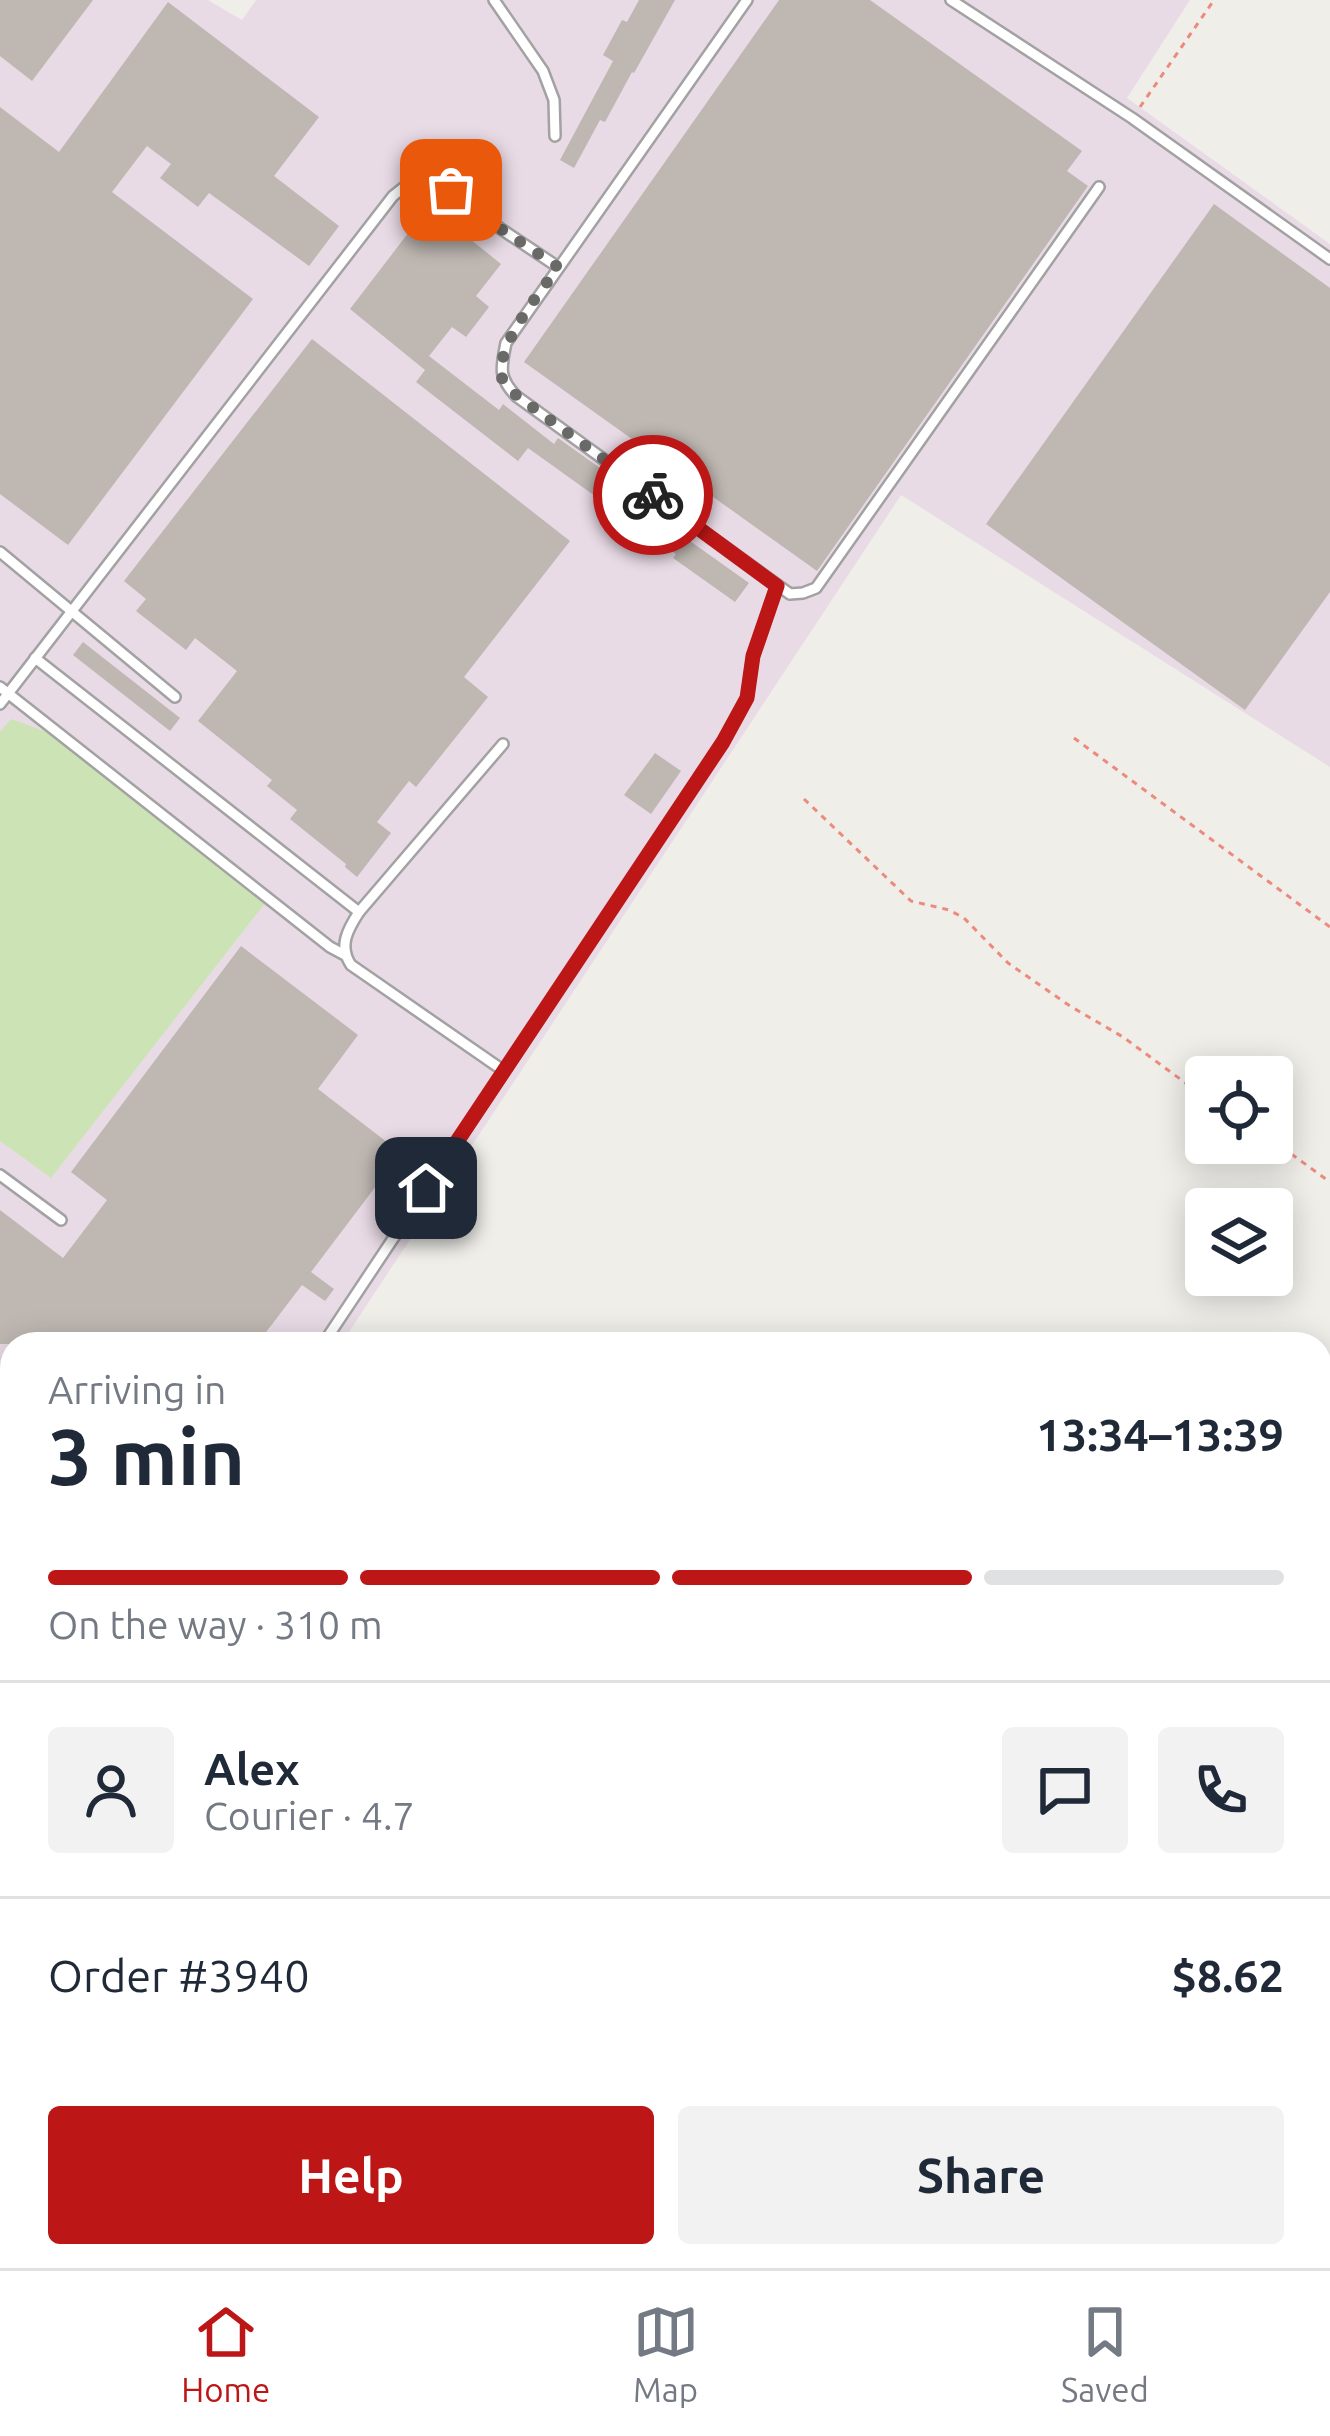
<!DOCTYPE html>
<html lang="en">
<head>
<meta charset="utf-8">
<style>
	:root { --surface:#fff; --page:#f2f2f3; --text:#1f2937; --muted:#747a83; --line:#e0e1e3; --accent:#bc1716 }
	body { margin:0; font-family:Ubuntu,sans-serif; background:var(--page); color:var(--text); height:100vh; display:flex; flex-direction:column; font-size:45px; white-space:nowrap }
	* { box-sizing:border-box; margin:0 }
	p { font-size:39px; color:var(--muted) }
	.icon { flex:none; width:66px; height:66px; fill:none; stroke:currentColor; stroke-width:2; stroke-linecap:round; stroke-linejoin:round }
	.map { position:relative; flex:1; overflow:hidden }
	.drawer { position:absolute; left:0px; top:1332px; width:1332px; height:936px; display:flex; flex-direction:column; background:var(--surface); border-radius:36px 36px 0 0; box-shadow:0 6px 30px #0003 }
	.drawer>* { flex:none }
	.tools { position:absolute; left:1185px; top:1056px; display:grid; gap:24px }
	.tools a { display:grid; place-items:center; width:108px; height:108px; border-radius:12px; background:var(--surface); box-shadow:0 6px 30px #0003; font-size:60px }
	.pin { position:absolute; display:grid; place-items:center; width:102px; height:102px; color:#fff; margin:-51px; border-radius:24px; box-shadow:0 6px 18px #0006 }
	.courier { position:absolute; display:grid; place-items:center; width:120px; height:120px; margin:-60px; border:9px solid #bc1716; border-radius:50%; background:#fff; color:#222; box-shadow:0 3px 15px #0007 }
	.head em { font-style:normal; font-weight:700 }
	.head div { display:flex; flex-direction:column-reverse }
	.head { display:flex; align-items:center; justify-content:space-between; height:204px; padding:0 48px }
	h1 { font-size:78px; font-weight:700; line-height:90px }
	.bar { display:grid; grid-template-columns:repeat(4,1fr); gap:18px 12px; align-content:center; height:144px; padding:0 48px }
	.bar i { height:15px; border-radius:9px; background:var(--line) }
	.bar .active { background:var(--accent) }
	.bar p { grid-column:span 4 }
	.line { display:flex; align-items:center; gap:30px; padding:0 48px; border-top:3px solid var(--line) }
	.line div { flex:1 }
	.round { display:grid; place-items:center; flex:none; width:126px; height:126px; border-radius:12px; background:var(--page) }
	.cta { display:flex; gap:24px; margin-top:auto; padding:24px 48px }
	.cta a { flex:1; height:138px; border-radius:12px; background:var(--accent); color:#fff; font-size:48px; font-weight:700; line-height:138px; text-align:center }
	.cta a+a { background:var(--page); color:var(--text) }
	.dock { display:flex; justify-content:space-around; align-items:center; height:168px; border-top:3px solid var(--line); background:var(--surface); font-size:33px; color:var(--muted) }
	.dock a { display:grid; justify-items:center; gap:6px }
	.dock .active { color:var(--accent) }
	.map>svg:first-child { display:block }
	.industrial { fill:#e9dbe6 }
	.grass { fill:#cce4b5 }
	.building { fill:#beb7b2 }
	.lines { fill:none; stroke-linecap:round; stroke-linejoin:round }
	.service-casing { stroke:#a2a2a2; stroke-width:14 }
	.minor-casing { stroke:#a2a2a2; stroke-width:21 }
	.path { stroke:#ec8a7e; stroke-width:3; stroke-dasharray:6 6; stroke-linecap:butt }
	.service { stroke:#fff; stroke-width:9 }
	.minor { stroke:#fff; stroke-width:16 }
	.done { stroke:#696967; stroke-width:12; stroke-dasharray:0 21.6 }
	.route { stroke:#bc1716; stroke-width:15 }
</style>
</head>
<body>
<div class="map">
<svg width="1330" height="2268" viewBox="0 0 1330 2268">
	<rect width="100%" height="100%" fill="#f0eee9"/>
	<polygon class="industrial" points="0,0 208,0 242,20 256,0 1190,0 1127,98 1330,244 1330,767 901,495 341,1344 12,1344 12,1693 0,1691"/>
	<polygon class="grass" points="11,719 47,732 266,902 51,1178 0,1141 0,732"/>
	<g class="building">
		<polygon points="0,0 93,0 32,81 0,56"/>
		<polygon points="639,0 675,0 634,73 632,72 605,122 600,120 574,168 560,160 613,61 603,55 622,20 627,22"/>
		<polygon points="779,0 870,0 1082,151 1067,171 1088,186 817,571 524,362"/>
		<polygon points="168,2 319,117 274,176 339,226 309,266 209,193 198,207 160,178 171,164 147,146 112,192 253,299 68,545 0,494 0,107 59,152"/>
		<polygon points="432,202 474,234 470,239 501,264 476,296 489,307 466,337 452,327 429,356 499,410 503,404 554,444 558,438 670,518 666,524 749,583 735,602 673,558 676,554 528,448 518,461 416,382 425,370 350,309"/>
		<polygon points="1214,204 1330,288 1330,592 1245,710 986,524"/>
		<polygon points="312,339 570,541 464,677 488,697 416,787 409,781 377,822 391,833 357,877 345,867 346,864 290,819 297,810 267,786 272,780 198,721 237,671 195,638 186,650 136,611 146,599 124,581"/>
		<polygon points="83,642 180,718 170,731 73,655"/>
		<polygon points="655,753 681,771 651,814 624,795"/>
		<polygon points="241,946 358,1035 318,1089 401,1153 311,1272 334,1289 325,1301 302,1285 257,1344 0,1344 0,1210 63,1258 107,1200 71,1172"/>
	</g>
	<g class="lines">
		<g class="service-casing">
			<g id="service">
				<polyline points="494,0 543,71 554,100 555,136"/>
				<path d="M747,0L506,343C501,368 498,377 516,396L790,594L803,593L816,588L1099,187"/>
				<polyline points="951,0 1132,118 1330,259"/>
				<polyline points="0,552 175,697"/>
				<polyline points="35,658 359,912"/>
				<polyline points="0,687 330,947 345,955"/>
				<polyline points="0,704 393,196 408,184 429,180 450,190 501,229 558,267"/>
				<path d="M503,744L359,912C348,929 338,946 351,965L504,1071"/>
				<polyline points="0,1175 61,1220"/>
				<polyline points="323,1344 723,742 747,698 753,656 777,586"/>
			</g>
		</g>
		<g class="minor-casing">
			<g id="minor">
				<polyline points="1320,1676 1330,1649"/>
				<polyline points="0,1704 12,1706"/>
				<polyline points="1320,2243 1330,2248"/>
				<polyline points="140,2256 142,2268"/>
				<polyline points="992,2268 996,2256"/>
			</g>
		</g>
		<g class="path">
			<polyline points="1140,107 1214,0"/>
			<polyline points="1074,738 1330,927"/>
			<polyline points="804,799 911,901 949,910 964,918 1008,963 1070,1006 1123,1037 1206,1098"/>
			<polyline points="1272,1140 1330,1182"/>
			<polyline points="1320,1770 1330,1775"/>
		</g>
		<use href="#service" class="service"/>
		<use href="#minor" class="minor"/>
	</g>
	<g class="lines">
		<path class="done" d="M451,190L501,229L558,267C541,292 491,350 503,381C504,383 514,393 516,395L653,495"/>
		<polyline class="route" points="426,1188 723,742 747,698 753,656 777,586 653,495"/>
	</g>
</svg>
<div class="tools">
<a><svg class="icon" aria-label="locate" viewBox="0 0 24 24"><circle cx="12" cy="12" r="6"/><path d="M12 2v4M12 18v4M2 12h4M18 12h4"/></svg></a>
<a><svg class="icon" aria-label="layers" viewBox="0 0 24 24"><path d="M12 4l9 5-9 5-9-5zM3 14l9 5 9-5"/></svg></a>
</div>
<div class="pin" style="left:451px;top:190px;background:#ea580c"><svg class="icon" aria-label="bag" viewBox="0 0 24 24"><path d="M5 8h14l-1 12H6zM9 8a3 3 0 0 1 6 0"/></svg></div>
<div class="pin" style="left:426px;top:1188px;background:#1f2937"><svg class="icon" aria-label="home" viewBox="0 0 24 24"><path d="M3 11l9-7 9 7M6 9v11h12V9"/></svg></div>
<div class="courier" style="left:653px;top:495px"><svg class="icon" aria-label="bike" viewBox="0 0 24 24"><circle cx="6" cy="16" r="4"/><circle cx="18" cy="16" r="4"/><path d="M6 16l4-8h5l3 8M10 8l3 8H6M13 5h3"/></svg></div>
<section class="drawer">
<div class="head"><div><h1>3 min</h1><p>Arriving in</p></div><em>13:34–13:39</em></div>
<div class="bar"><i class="active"></i><i class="active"></i><i class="active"></i><i></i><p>On the way · 310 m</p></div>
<div class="line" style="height:216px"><a class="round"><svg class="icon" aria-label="person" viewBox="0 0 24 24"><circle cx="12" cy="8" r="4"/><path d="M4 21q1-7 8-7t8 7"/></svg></a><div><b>Alex</b><p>Courier · 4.7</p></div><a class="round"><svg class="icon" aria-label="chat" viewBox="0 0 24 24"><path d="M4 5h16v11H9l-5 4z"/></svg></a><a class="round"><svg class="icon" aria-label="phone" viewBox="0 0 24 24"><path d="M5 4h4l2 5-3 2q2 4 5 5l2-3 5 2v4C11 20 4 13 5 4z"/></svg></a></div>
<div class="line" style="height:156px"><div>Order #3940</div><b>$8.62</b></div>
<div class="cta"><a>Help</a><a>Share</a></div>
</section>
</div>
<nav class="dock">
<a class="active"><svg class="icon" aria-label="home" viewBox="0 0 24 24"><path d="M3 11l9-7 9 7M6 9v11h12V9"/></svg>Home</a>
<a><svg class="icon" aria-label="map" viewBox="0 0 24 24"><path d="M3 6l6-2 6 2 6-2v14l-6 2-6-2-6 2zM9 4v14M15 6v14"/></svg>Map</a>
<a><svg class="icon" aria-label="saved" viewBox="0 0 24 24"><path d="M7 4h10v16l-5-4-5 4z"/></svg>Saved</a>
</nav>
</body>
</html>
